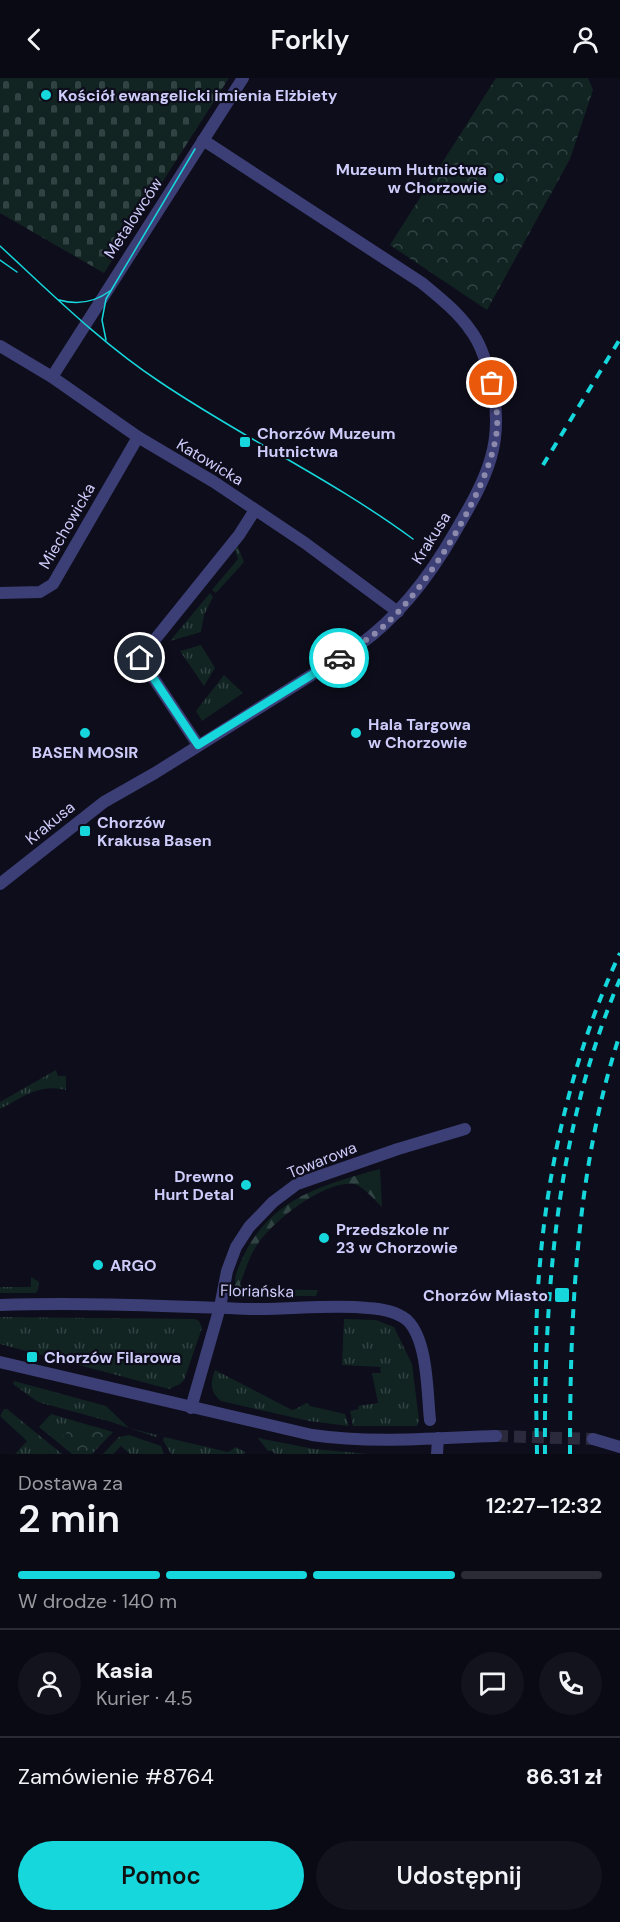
<!DOCTYPE html>
<html lang="pl">
<head>
<meta charset="utf-8">
<style>
	:root { --surface:#0a0a14; --page:#13131d; --text:#f1f3f6; --muted:#999aa0; --line:#2a2b34; --accent:#15d7dc }
	body { margin:0; font-family:"DM Sans",sans-serif; background:var(--page); color:var(--text); height:100vh; display:flex; flex-direction:column; font-size:22px; white-space:nowrap }
	* { box-sizing:border-box; margin:0 }
	p { font-size:20px; color:var(--muted) }
	.icon { flex:none; width:33px; height:33px; fill:none; stroke:currentColor; stroke-width:2; stroke-linecap:round; stroke-linejoin:round }
	.map { position:relative; height:1376px; overflow:hidden }
	.side { display:flex; flex-direction:column; background:var(--surface); flex:1 }
	.side>* { flex:none }
	.pin { position:absolute; display:grid; place-items:center; width:51px; height:51px; color:#fff; margin:-26px; border:3px solid #fff; border-radius:50%; box-shadow:0 2px 6px #0007 }
	.courier { position:absolute; display:grid; place-items:center; width:60px; height:60px; margin:-30px; border:4px solid #15d7dc; border-radius:50%; background:#fff; color:#222; box-shadow:0 2px 8px #0007 }
	.head em { font-style:normal; font-weight:600 }
	.head div { display:flex; flex-direction:column-reverse }
	.head { display:flex; align-items:center; justify-content:space-between; height:102px; padding:0 18px }
	h1 { font-size:39px; font-weight:600; line-height:45px }
	.bar { display:grid; grid-template-columns:repeat(4,1fr); gap:9px 6px; align-content:center; height:72px; padding:0 18px }
	.bar i { height:8px; border-radius:4px; background:var(--line) }
	.bar .on { background:var(--accent) }
	.bar p { grid-column:span 4 }
	.line { display:flex; align-items:center; gap:15px; padding:0 18px; border-top:2px solid var(--line) }
	.line div { flex:1 }
	.round { display:grid; place-items:center; flex:none; width:63px; height:63px; border-radius:32px; background:var(--page) }
	.cta { display:flex; gap:12px; margin-top:auto; padding:12px 18px }
	.cta a { flex:1; height:69px; border-radius:36px; background:var(--accent); color:#111; font-size:24px; font-weight:600; line-height:69px; text-align:center }
	.cta a+a { background:var(--page); color:var(--text) }
	header { display:flex; justify-content:space-between; align-items:center; height:78px; padding:0 18px; background:var(--surface); font-size:27px; font-weight:600 }
	.map>svg:first-child { display:block }
	.grass { fill:url(#grass-tufts) }
	.forest { fill:url(#forest-firs) }
	.cemetery { fill:url(#cemetery-stones) }
	.park { fill:url(#park-crowns) }
	.lines { fill:none; stroke-linecap:round; stroke-linejoin:round }
	.minor-tunnel { stroke:#2b2a3c; stroke-width:12; stroke-dasharray:12 6; stroke-linecap:butt }
	.minor { stroke:#3c3e76; stroke-width:12 }
	.tram { stroke:#15d7dc; stroke-width:1.5 }
	.rail { stroke:#15d7dc; stroke-width:4; stroke-dasharray:9 8; stroke-linecap:butt }
	.done { stroke:#8b89ac; stroke-width:6; stroke-dasharray:0 10.8 }
	.route { stroke:#15d7dc; stroke-width:8 }
	.poi-dot { fill:#15d7dc; stroke:#0e0d1b; stroke-width:2 }
	.labels { text-anchor:middle; dominant-baseline:central; stroke-width:4.5; stroke-linejoin:round; paint-order:stroke }
	.poi-label { font-size:16px; font-weight:bold; fill:#ceccfa; stroke:#0e0d1b; text-anchor:start }
	.street-label { font-size:16px; fill:#ceccfa; stroke:#0e0d1b }
</style>
</head>
<body>
<header><svg class="icon" aria-label="back" viewBox="0 0 24 24"><path d="M15 5l-7 7 7 7"/></svg>Forkly<svg class="icon" aria-label="person" viewBox="0 0 24 24"><circle cx="12" cy="8" r="4"/><path d="M4 21q1-7 8-7t8 7"/></svg></header>
<div class="map">
<svg width="620" height="1376" viewBox="0 0 620 1376">
	<defs>
		<pattern id="grass-tufts" width="24" height="20" patternUnits="userSpaceOnUse" patternTransform="scale(1.5)"><rect width="24" height="20" fill="#112422"/><path d="M3 7l-1-3M5 7V3M7 7l1-3M15 17l-1-3M17 17v-4M19 17l1-3" fill="none" stroke="#324343"/></pattern>
		<pattern id="forest-firs" width="22" height="20" patternUnits="userSpaceOnUse" patternTransform="scale(1.5)"><rect width="22" height="20" fill="#112422"/><path d="M5 1l3.5 6h-7zM16 11l3.5 6h-7z" fill="#324343"/></pattern>
		<pattern id="cemetery-stones" width="16" height="16" patternUnits="userSpaceOnUse" patternTransform="scale(1.5)"><rect width="16" height="16" fill="#112422"/><path d="M2 7V4a2 2 0 0 1 4 0v3zM10 15v-3a2 2 0 0 1 4 0v3z" fill="#324343"/></pattern>
		<pattern id="park-crowns" width="20" height="18" patternUnits="userSpaceOnUse" patternTransform="scale(1.5)"><rect width="20" height="18" fill="#112422"/><path d="M2 6a3 3 0 1 1 6 0M12 15a3 3 0 1 1 6 0" fill="none" stroke="#324343"/></pattern>
	</defs>
	<rect width="100%" height="100%" fill="#0e0d1b"/>
	<g class="grass">
		<polygon points="237,467 244,484 216,515 212,512 238,481 234,469"/>
		<polygon points="210,515 213,519 204,537 201,554 170,563"/>
		<polygon points="201,567 215,590 204,608 180,573"/>
		<polygon points="224,597 243,615 202,643 196,633"/>
		<path d="M56,992L58,998H66V1012C39,1005 23,1019 0,1031V1024Z"/>
		<polygon points="31,1199 39,1204 38,1212 36,1215 0,1215 0,1209 31,1209"/>
		<polygon points="0,1239 195,1241 199,1243 202,1250 184,1302 180,1306 169,1311 0,1266"/>
		<polygon points="344,1241 376,1242 394,1249 412,1286 419,1342 417,1348 353,1348 350,1333 359,1331 358,1328 378,1325 372,1295 381,1295 380,1289 342,1287"/>
		<path d="M215,1292L292,1332C299,1331 303,1325 308,1325L310,1328L345,1336L349,1348L309,1343L221,1323C210,1313 210,1306 215,1292Z"/>
		<polygon points="14,1303 106,1328 129,1350 157,1357 156,1359 108,1343 38,1324 13,1306"/>
		<polygon points="4,1331 7,1331 62,1376 15,1376 27,1363 0,1338"/>
		<polygon points="51,1336 113,1354 92,1376 72,1376 39,1349"/>
		<polygon points="129,1357 161,1368 164,1376 130,1376 121,1368 113,1376 103,1376 119,1359"/>
		<polygon points="164,1359 228,1374 236,1369 245,1374 244,1376 171,1376 163,1362"/>
		<polygon points="258,1360 314,1371 368,1376 275,1376 272,1373 268,1373"/>
	</g>
	<path class="forest" d="M380,1091L382,1129C375,1123 363,1107 353,1106C323,1103 272,1144 257,1167C249,1178 245,1194 240,1206L242,1211L318,1212L316,1218H242L237,1216C232,1204 237,1192 242,1181C270,1120 322,1107 380,1091Z"/>
	<polygon class="cemetery" points="0,0 229,0 104,195 0,135"/>
	<g class="park">
		<polygon points="496,0 588,0 593,12 570,81 487,232 390,167"/>
		<polygon points="73,1346 104,1355 107,1356 88,1376 76,1376 60,1363"/>
	</g>
	<g class="lines">
		<polyline class="minor-tunnel" points="496,1358 593,1361"/>
		<g class="minor">
			<polyline points="0,268 52,299 138,359 214,404 305,465 398,534"/>
			<polyline points="52,299 243,0"/>
			<polyline points="0,515 40,514 53,506 138,359"/>
			<polyline points="198,667 140,580 239,457 255,432"/>
			<path d="M0,806L104,724L155,695L358,568C400,538 430,498 455,454C487,399 507,363 490,299C486,283 481,266 471,253C458,234 439,219 422,205L203,62"/>
			<path d="M0,1227C83,1224 167,1228 250,1231C289,1232 329,1226 368,1230C382,1231 396,1233 407,1242C428,1262 427,1314 430,1342"/>
			<path d="M0,1284L312,1357C373,1366 435,1360 496,1358"/>
			<polyline points="191,1330 220,1229 227,1193 236,1169 249,1149 273,1124 297,1106 398,1071 465,1051"/>
			<polyline points="593,1361 620,1369"/>
			<polyline points="437,1376 438,1360"/>
		</g>
		<g class="tram">
			<path d="M0,168C51,215 102,266 160,304C243,360 333,402 413,461"/>
			<polyline points="0,182 17,194"/>
			<path d="M59,222C77,227 95,224 110,213"/>
			<polyline points="106,262 102,242 106,221 195,71"/>
		</g>
		<g class="rail">
			<polyline points="543,387 620,261"/>
			<path d="M537,1376C536,1312 534,1249 540,1185C549,1080 575,971 620,875"/>
			<path d="M545,1376C544,1215 556,1051 620,901"/>
			<path d="M570,1376C570,1236 576,1090 620,956"/>
		</g>
	</g>
	<g class="lines">
		<path class="done" d="M339,580C355,569 373,559 387,545C428,508 493,406 497,350C498,335 495,320 492,305"/>
		<polyline class="route" points="140,580 198,667 339,580"/>
	</g>
	<g class="poi-dot">
		<circle cx="46" cy="17" r="6"/>
		<circle cx="499" cy="100" r="6"/>
		<rect x="239" y="358" width="12" height="12" rx="3"/>
		<circle cx="85" cy="655" r="6"/>
		<circle cx="356" cy="655" r="6"/>
		<rect x="79" y="747" width="12" height="12" rx="3"/>
		<circle cx="246" cy="1107" r="6"/>
		<circle cx="324" cy="1160" r="6"/>
		<circle cx="98" cy="1187" r="6"/>
		<rect x="554" y="1209" width="16" height="16" rx="3"/>
		<rect x="26" y="1273" width="12" height="12" rx="3"/>
	</g>
	<g class="labels">
		<g class="poi-label">
			<text x="58" y="17">Kościół ewangelicki imienia Elżbiety</text>
			<text x="487" y="91" text-anchor="end">Muzeum Hutnictwa<tspan x="487" dy="18">w Chorzowie</tspan></text>
			<text x="257" y="355">Chorzów Muzeum<tspan x="257" dy="18">Hutnictwa</tspan></text>
			<text x="368" y="646">Hala Targowa<tspan x="368" dy="18">w Chorzowie</tspan></text>
			<text x="85" y="674" text-anchor="middle">BASEN MOSIR</text>
			<text x="97" y="744">Chorzów<tspan x="97" dy="18">Krakusa Basen</tspan></text>
			<text x="234" y="1098" text-anchor="end">Drewno<tspan x="234" dy="18">Hurt Detal</tspan></text>
			<text x="336" y="1151">Przedszkole nr<tspan x="336" dy="18">23 w Chorzowie</tspan></text>
			<text x="110" y="1187">ARGO</text>
			<text x="548" y="1217" text-anchor="end">Chorzów Miasto</text>
			<text x="44" y="1279">Chorzów Filarowa</text>
		</g>
		<g class="street-label">
			<text transform="translate(133 140) rotate(-57)">Metalowców</text>
			<text transform="translate(210 384) rotate(31)">Katowicka</text>
			<text transform="translate(67 448) rotate(-60)">Miechowicka</text>
			<text transform="translate(431 460) rotate(-58)">Krakusa</text>
			<text transform="translate(50 745) rotate(-39)">Krakusa</text>
			<text transform="translate(322 1082) rotate(-22)">Towarowa</text>
			<text transform="translate(257 1213) rotate(1)">Floriańska</text>
		</g>
	</g>
</svg>
<div class="pin" style="left:492px;top:305px;background:#ea580c"><svg class="icon" aria-label="bag" viewBox="0 0 24 24"><path d="M5 8h14l-1 12H6zM9 8a3 3 0 0 1 6 0"/></svg></div>
<div class="pin" style="left:140px;top:580px;background:#1f2937"><svg class="icon" aria-label="home" viewBox="0 0 24 24"><path d="M3 11l9-7 9 7M6 9v11h12V9"/></svg></div>
<div class="courier" style="left:339px;top:580px"><svg class="icon" aria-label="car" viewBox="0 0 24 24"><path d="M5 17H2v-5l4-1 3-4h7l3 4 3 1v5h-3M9 17h6M6 11h13"/><circle cx="7" cy="17" r="2"/><circle cx="17" cy="17" r="2"/></svg></div>
</div>
<section class="side">
<div class="head"><div><h1>2 min</h1><p>Dostawa za</p></div><em>12:27–12:32</em></div>
<div class="bar"><i class="on"></i><i class="on"></i><i class="on"></i><i></i><p>W drodze · 140 m</p></div>
<div class="line" style="height:108px"><a class="round"><svg class="icon" aria-label="person" viewBox="0 0 24 24"><circle cx="12" cy="8" r="4"/><path d="M4 21q1-7 8-7t8 7"/></svg></a><div><b>Kasia</b><p>Kurier · 4.5</p></div><a class="round"><svg class="icon" aria-label="chat" viewBox="0 0 24 24"><path d="M4 5h16v11H9l-5 4z"/></svg></a><a class="round"><svg class="icon" aria-label="phone" viewBox="0 0 24 24"><path d="M5 4h4l2 5-3 2q2 4 5 5l2-3 5 2v4C11 20 4 13 5 4z"/></svg></a></div>
<div class="line" style="height:78px"><div>Zamówienie #8764</div><b>86.31 zł</b></div>
<div class="cta"><a>Pomoc</a><a>Udostępnij</a></div>
</section>
</body>
</html>
